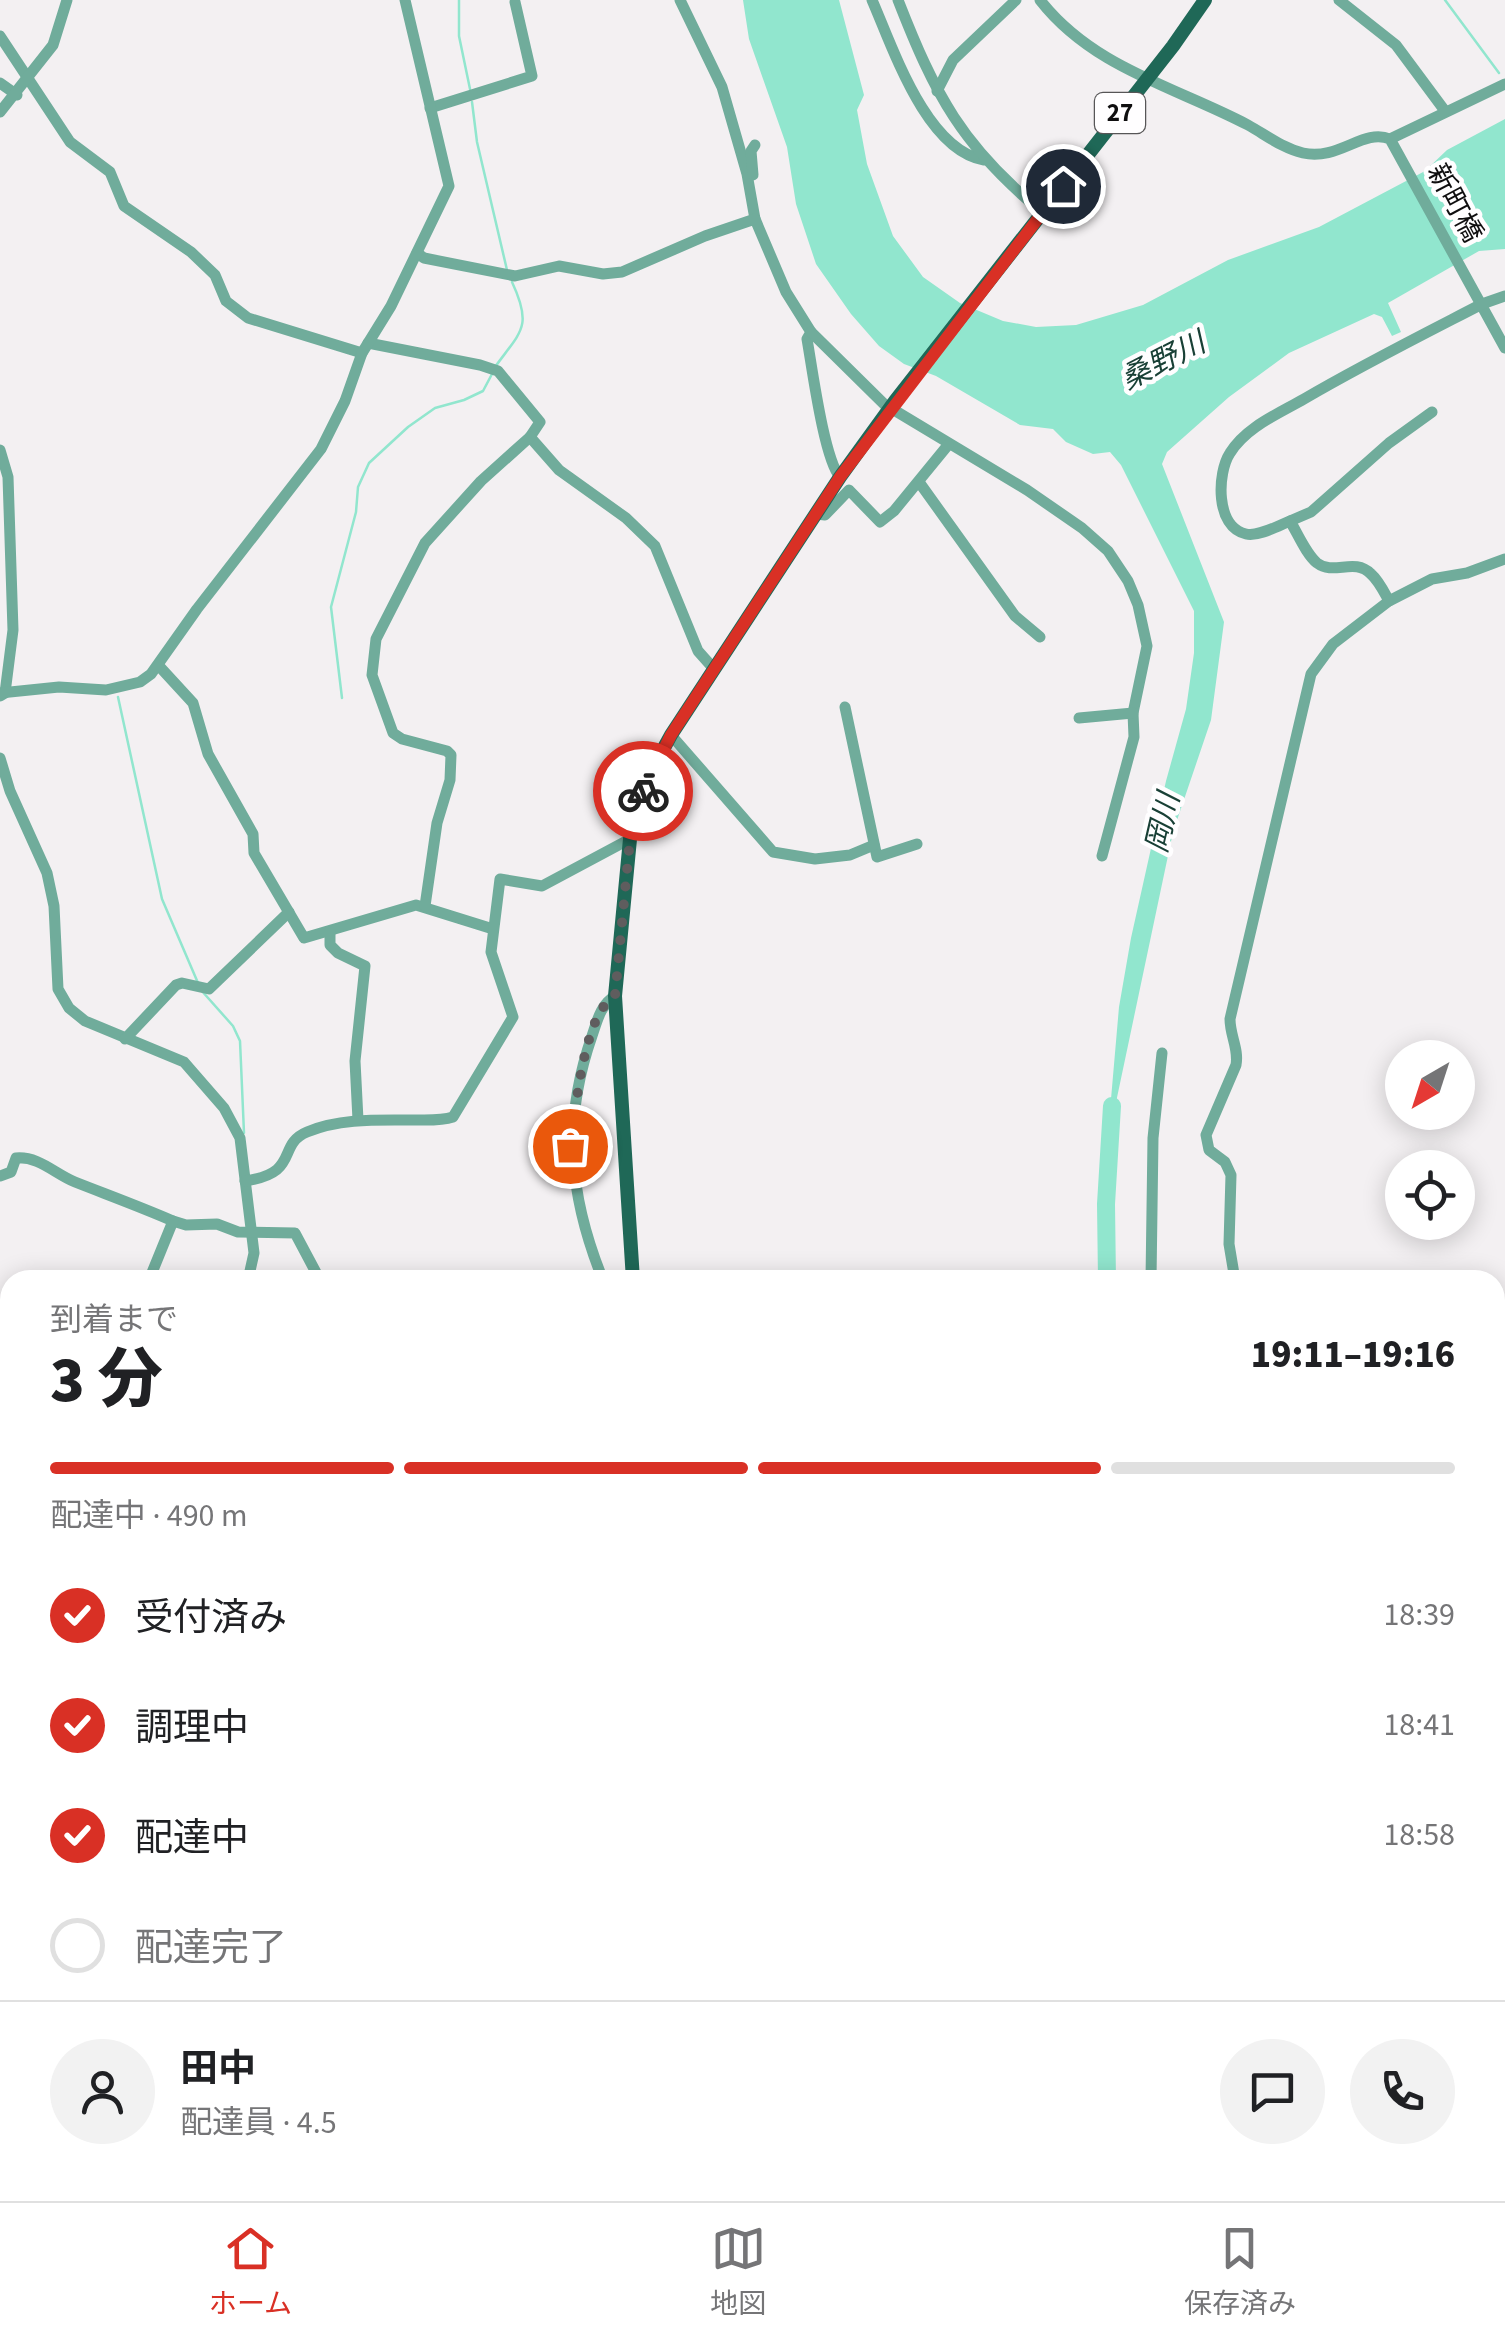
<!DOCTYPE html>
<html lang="ja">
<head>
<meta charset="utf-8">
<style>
	:root { --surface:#fff; --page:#f2f2f2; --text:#202124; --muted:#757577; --line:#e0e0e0; --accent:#d93025 }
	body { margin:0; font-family:"Source Sans 3","Noto Sans JP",sans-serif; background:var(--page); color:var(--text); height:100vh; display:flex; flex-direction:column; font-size:38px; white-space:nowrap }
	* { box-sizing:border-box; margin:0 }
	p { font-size:32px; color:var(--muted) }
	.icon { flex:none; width:55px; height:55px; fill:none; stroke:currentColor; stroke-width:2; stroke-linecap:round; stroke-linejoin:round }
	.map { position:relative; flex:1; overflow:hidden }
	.details { position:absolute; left:0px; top:1270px; width:1505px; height:932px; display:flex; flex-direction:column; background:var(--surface); border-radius:30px 30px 0 0; box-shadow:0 5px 25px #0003 }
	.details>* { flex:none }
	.needle { width:65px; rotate:219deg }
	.tools { position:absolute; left:1385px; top:1040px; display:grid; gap:20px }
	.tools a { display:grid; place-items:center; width:90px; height:90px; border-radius:50%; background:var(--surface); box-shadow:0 5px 25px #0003; font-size:50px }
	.pin { position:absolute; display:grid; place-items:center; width:85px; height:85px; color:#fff; margin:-42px; border:5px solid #fff; border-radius:50%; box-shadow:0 2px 10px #0007 }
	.courier { position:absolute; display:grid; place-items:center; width:100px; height:100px; margin:-50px; border:8px solid #d93025; border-radius:50%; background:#fff; color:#222; box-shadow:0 2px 12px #0007 }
	.head em { font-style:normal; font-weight:800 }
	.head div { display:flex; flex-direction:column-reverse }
	.head { display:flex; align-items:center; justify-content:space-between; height:170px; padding:0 50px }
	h1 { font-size:65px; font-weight:800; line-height:75px }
	.bar { display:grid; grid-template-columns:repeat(4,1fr); gap:15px 10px; align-content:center; height:120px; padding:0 50px }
	.bar i { height:12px; border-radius:8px; background:var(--line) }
	.bar .on { background:var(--accent) }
	.bar p { grid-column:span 4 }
	.line { display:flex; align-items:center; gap:25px; padding:0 50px; border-top:2px solid var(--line) }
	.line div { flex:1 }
	.round { display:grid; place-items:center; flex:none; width:105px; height:105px; border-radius:52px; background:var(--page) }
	ol { padding:0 50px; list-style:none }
	li { display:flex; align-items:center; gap:30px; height:110px }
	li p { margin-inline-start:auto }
	li .icon { padding:10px; border-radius:50%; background:var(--accent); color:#fff; stroke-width:4 }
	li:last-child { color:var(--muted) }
	li i { width:55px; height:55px; border:5px solid var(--line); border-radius:50% }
	.tabs { display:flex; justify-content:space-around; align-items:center; height:140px; border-top:2px solid var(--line); background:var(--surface); font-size:28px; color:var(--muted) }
	.tabs a { display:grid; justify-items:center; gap:5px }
	.tabs .on { color:var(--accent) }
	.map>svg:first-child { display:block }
	.water { fill:#91e6ce }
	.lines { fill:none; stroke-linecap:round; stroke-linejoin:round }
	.stream { stroke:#91e6ce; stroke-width:2.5 }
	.river { stroke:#91e6ce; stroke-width:18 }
	.minor { stroke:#70ac9b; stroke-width:11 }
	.major { stroke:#1f6857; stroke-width:14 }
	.done { stroke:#5f5d5e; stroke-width:10; stroke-dasharray:0 18 }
	.route { stroke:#d93025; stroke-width:12 }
	.labels { text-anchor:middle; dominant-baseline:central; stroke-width:9; stroke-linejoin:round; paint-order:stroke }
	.shield { fill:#fffeff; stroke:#575657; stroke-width:2.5 }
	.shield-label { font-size:25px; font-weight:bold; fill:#0f0e0f }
	.street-label { font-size:28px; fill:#0f0e0f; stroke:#fffeff }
	.water-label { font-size:30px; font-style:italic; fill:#194036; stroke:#fffeff }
</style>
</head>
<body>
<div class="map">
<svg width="1505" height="2201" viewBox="0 0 1505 2201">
	<rect width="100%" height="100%" fill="#f3f0f2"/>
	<polygon class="water" points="743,0 839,0 864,95 857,110 867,164 893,236 923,277 960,303 1003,321 1036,327 1076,325 1143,305 1228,260 1319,227 1425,171 1447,150 1505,119 1505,249 1479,251 1388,303 1401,332 1392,336 1382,317 1374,314 1289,353 1229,397 1167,452 1162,464 1224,622 1211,720 1173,832 1107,1145 1119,1007 1131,938 1166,781 1186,709 1194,653 1194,611 1121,465 1110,452 1093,454 1066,442 1053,429 1020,425 936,376 904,364 879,346 851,314 816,264 796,204 787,147 749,39"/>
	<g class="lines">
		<g class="stream">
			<polyline points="459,0 459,36 470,89"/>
			<polyline points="1445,0 1499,73"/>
			<polyline points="472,102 477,142 507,270"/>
			<path d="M495,367C521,331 533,327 512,282"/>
			<polyline points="118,697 162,899 198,983"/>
			<polyline points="342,698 331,607 356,512 358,487 369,463 408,427 435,408 464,400 483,391 492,374"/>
			<polyline points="201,990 233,1026 240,1041 244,1133"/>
		</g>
		<g class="river">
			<polyline points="1107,1280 1106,1204 1112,1106"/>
			<polyline points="982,2192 983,2201"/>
		</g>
		<g class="minor">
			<polyline points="680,0 722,87 747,174 755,219"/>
			<path d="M872,0C893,48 926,150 984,160"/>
			<path d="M898,0C935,95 962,146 1042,212"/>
			<path d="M1040,0C1093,68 1176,87 1248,125C1266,135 1282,148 1303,153C1339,161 1363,128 1390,139L1505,348"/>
			<polyline points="1339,0 1396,45 1445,111"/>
			<polyline points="0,36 70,142 110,172 124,206 191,252 215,275 226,301 248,318 362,353"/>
			<polyline points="0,83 17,95"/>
			<polyline points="937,91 953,60 1016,0"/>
			<polyline points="430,108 532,76 515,2"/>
			<polyline points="0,112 53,45 67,0"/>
			<polyline points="1390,139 1505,84"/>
			<polyline points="753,175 751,151 755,145"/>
			<path d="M417,253L424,258L515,276L559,266L603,274L622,272L705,236L755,219L786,292L811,332L807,339C812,367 824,459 840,477"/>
			<polyline points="811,332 884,404 1027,490 1082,528 1108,551 1128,581 1138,605 1147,646 1133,713 1134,737 1102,856"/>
			<polyline points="368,343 480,365 498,371 540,422 530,437 559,470 626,518 655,546 698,651 714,669"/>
			<polyline points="0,450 8,477 13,630 5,693 0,696"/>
			<polyline points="919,482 1015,616 1040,637"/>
			<polyline points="816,514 825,515 849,490 880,522 894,511 948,445"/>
			<polyline points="1290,521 1311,512 1389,443 1432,412"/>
			<path d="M1389,601C1384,592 1379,581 1371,574C1354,557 1334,576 1317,563C1306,554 1298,534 1290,521C1278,526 1258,537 1246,534C1215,527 1217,473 1230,453C1246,427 1278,414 1304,399C1362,365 1422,335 1482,304L1505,296"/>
			<polyline points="159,666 193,703 208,754 253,834 254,853 304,938 416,905 493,929"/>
			<polyline points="0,693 59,687 106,690 140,682 151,674 197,609 321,449 345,401 362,353 391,306 449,186 405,0"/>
			<polyline points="845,707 877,857 917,844"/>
			<polyline points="1079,718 1133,713"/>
			<polyline points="671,735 773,852 815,859 850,855 874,845"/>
			<polyline points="0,758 10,791 47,873 54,906 58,989 69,1008 85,1021 184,1062 224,1108 240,1138 254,1253 248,1280"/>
			<polyline points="425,906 437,823 450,780 451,755 447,751 402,739 393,733 372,675 376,639 425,543 481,481 530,437"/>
			<polyline points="330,932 330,945 338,953 365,966 355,1061 358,1120"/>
			<polyline points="125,1039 176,985 182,983 209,989 289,912"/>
			<path d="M0,1176L11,1172L16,1158C39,1156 55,1174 75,1182C108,1195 141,1207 173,1221L186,1225L217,1224L238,1232L295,1233L320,1280"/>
			<path d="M245,1181C301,1173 276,1145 307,1132C340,1118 379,1120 414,1120C427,1120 441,1121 453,1117L513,1017L491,952L500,879L542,886L630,839"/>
			<polyline points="149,1280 173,1221"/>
			<path d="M603,1280C569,1196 562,1122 592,1036C597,1021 601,1004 615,996"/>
			<polyline points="1151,1280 1153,1138 1162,1053"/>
			<path d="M1235,1280L1229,1244L1231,1175L1225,1162L1209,1150L1206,1135L1236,1065C1239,1049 1230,1036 1230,1019L1311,674L1333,644L1389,601L1432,579L1467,573L1505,559"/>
			<polyline points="0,1599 6,1602 10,1593"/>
			<polyline points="0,1753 10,1762"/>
			<polyline points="1495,1813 1505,1796"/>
			<polyline points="1495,1942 1505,1949"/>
			<polyline points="1495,2020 1505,2017"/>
			<polyline points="0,2083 10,2068"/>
			<polyline points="0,2179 10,2186"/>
			<polyline points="18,2192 24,2201"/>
			<polyline points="923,2192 925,2201"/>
			<polyline points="1032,2192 1033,2201"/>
			<polyline points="1406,2192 1414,2201"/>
			<polyline points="1425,2192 1435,2201"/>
			<polyline points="117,2201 120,2192"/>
			<polyline points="405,2201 407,2192"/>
			<polyline points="636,2201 640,2192"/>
			<polyline points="1370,2201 1376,2192"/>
			<polyline points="1502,2201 1505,2195"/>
		</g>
		<g class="major">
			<polyline points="633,1280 615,996 630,839 647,779 671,735 840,477 895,401 1173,46 1205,0"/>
			<polyline points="357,2201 361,2192"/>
		</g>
	</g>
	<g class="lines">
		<path class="done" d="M570,1146C576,1112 583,1013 615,996L630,839L643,791"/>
		<polyline class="route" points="643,791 671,735 840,477 1063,186"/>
	</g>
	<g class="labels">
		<rect class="shield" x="1095" y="93" width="50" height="40" rx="8"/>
		<g class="shield-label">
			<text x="1120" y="113">27</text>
		</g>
		<g class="street-label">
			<text transform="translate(1455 203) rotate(62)">新町橋</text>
		</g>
		<g class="water-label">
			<text transform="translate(1163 361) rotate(-27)">桑野川</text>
			<text transform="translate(1163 823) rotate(-77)">岡川</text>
		</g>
	</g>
</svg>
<div class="tools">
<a><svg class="needle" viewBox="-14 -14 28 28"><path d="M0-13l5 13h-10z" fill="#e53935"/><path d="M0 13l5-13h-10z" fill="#757577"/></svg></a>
<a><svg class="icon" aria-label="locate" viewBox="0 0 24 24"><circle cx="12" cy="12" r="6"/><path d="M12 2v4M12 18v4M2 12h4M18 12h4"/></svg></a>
</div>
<div class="pin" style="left:570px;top:1146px;background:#ea580c"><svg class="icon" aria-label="bag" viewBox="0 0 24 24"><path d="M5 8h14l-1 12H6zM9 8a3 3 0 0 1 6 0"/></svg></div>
<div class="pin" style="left:1063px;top:186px;background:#1f2937"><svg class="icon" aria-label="home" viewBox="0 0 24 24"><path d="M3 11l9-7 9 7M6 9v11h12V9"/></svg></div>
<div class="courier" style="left:643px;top:791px"><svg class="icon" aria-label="bike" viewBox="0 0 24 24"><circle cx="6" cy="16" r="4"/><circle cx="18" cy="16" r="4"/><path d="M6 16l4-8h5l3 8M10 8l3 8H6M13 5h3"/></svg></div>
<section class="details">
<div class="head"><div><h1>3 分</h1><p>到着まで</p></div><em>19:11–19:16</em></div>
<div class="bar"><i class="on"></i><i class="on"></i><i class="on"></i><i></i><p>配達中 · 490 m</p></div>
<ol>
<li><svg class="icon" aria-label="check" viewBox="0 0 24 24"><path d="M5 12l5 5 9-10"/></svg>受付済み<p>18:39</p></li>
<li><svg class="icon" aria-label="check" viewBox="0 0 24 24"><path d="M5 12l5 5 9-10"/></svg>調理中<p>18:41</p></li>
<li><svg class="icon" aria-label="check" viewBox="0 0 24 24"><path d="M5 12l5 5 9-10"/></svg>配達中<p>18:58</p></li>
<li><i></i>配達完了</li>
</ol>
<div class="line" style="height:180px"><a class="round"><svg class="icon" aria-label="person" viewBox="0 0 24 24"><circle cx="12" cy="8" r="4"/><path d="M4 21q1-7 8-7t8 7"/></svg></a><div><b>田中</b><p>配達員 · 4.5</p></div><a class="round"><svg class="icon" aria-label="chat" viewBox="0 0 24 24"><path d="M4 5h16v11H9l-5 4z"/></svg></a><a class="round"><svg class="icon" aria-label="phone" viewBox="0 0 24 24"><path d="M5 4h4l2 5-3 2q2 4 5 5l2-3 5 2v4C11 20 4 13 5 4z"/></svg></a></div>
</section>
</div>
<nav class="tabs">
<a class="on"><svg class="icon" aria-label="home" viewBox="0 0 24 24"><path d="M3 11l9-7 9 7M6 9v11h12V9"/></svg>ホーム</a>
<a><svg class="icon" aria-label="map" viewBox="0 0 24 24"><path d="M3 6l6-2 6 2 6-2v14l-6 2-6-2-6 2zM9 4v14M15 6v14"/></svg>地図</a>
<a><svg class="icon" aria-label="saved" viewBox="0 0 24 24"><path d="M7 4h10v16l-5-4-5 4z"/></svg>保存済み</a>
</nav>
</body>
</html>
